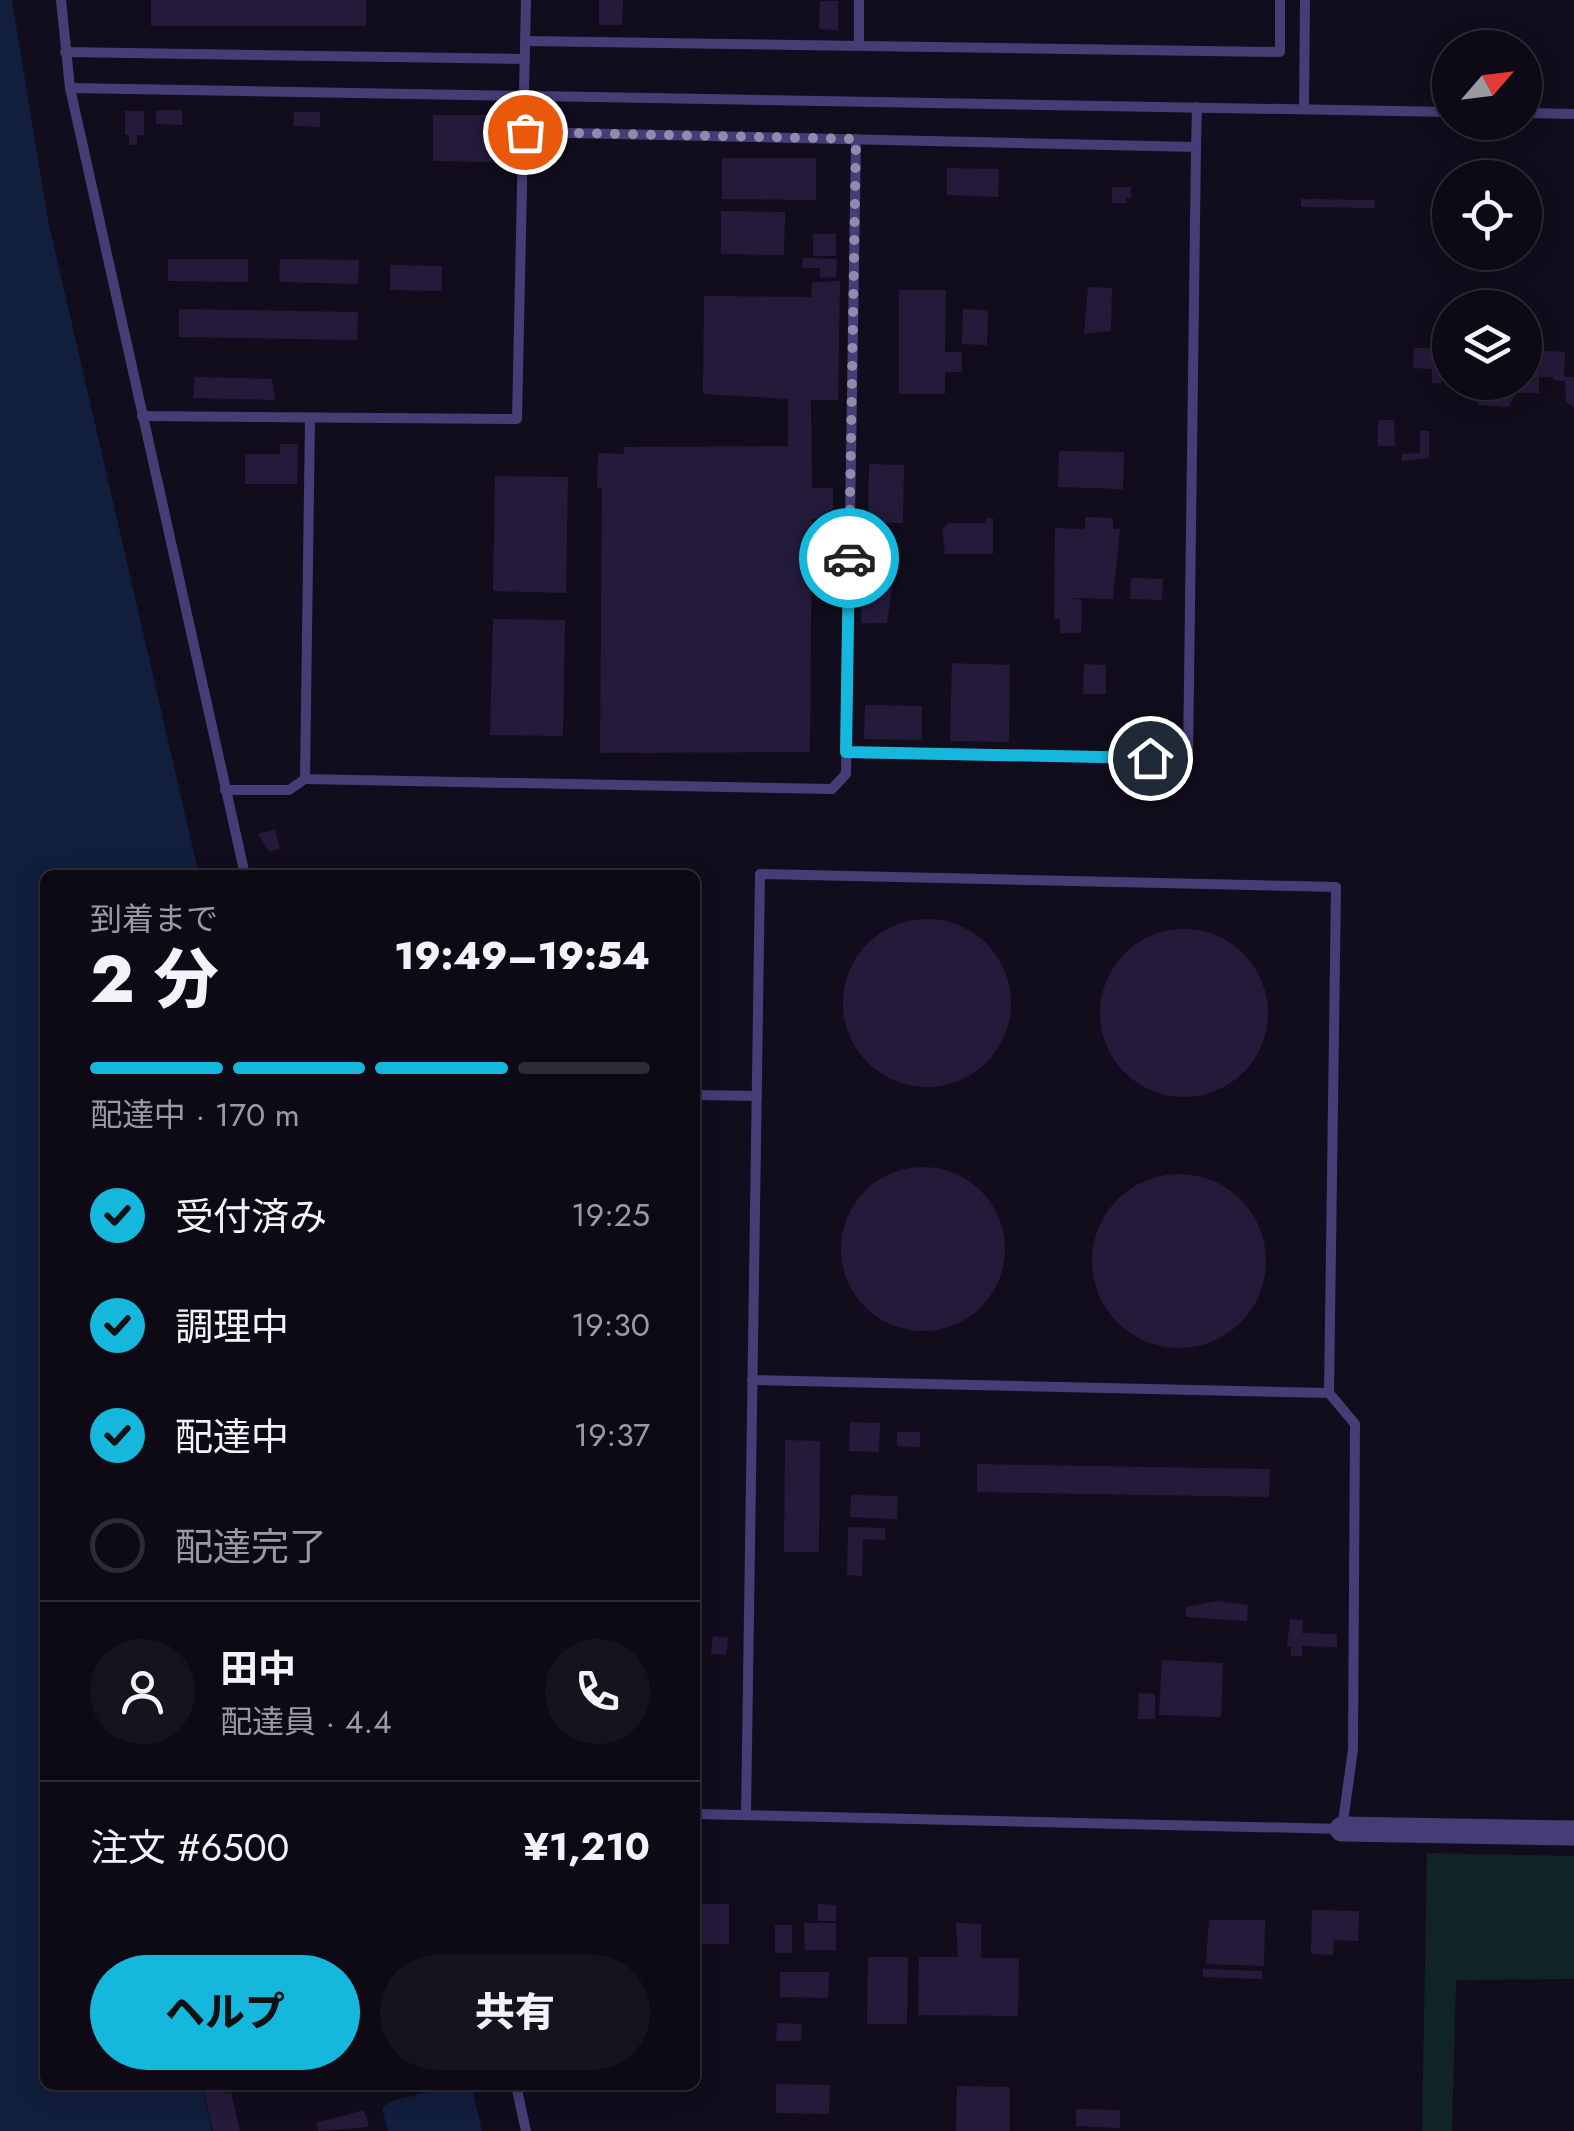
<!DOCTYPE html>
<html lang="ja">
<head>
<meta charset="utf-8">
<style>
	:root { --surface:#0d0a15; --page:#16131e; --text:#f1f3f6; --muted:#9a9aa0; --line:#2d2b34; --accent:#16b7dd }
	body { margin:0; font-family:Jost,"Noto Sans JP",sans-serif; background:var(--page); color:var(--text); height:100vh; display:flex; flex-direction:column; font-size:38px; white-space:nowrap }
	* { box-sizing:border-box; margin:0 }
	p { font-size:32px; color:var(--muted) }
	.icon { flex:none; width:55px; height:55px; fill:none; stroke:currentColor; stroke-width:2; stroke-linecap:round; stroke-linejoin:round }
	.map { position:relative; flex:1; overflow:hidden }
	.sheet { position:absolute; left:40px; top:870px; width:660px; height:1220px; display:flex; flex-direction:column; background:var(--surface); border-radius:15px; box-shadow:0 5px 25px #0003,0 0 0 2px var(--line) }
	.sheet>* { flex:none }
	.needle { width:65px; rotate:62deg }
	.fabs { position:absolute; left:1432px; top:30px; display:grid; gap:20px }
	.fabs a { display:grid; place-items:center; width:110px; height:110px; border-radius:50%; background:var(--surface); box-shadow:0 5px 25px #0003,0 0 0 2px var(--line); font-size:50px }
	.pin { position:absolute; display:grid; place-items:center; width:85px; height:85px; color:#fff; margin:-42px; border:5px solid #fff; border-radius:50%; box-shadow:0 2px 10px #0007 }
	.courier { position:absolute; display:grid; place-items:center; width:100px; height:100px; margin:-50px; border:8px solid #16b7dd; border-radius:50%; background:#fff; color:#222; box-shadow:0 2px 12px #0007 }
	.summary em { font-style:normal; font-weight:800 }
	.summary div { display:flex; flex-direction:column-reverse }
	.summary { display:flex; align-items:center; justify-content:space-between; height:170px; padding:0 50px }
	h1 { font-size:65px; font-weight:800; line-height:75px }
	.bar { display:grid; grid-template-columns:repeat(4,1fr); gap:15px 10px; align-content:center; height:120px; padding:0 50px }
	.bar i { height:12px; border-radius:8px; background:var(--line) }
	.bar .current { background:var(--accent) }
	.bar p { grid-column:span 4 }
	.line { display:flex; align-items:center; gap:25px; padding:0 50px; border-top:2px solid var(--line) }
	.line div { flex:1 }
	.round { display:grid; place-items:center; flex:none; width:105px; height:105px; border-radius:52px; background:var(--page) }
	ol { padding:0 50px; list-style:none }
	li { display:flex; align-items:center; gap:30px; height:110px }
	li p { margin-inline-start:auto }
	li .icon { padding:10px; border-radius:50%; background:var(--accent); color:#111; stroke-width:4 }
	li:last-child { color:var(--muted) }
	li i { width:55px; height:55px; border:5px solid var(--line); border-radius:50% }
	.button { display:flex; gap:20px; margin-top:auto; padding:20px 50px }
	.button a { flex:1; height:115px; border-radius:60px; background:var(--accent); color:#111; font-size:40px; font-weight:800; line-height:115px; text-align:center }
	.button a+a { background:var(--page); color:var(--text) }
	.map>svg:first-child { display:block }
	.green { fill:#112425 }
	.water { fill:#111e3c }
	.building { fill:#241b3b }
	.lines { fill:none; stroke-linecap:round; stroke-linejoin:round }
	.service { stroke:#443d76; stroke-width:10 }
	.tertiary { stroke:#443d76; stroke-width:25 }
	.done { stroke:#918aac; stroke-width:10; stroke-dasharray:0 18 }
	.route { stroke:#16b7dd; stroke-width:12 }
</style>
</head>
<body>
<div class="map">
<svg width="1574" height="2131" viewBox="0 0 1574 2131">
	<rect width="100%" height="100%" fill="#110d1c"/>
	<polygon class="green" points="1427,1853 1574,1856 1574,1979 1456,1980 1452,2131 1422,2131"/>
	<g class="water">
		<polygon points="0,0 12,0 48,220 199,875 45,875 45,2085 201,2085 212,2131 0,2131"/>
		<polygon points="456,2085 471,2085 482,2131 388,2131 382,2108 391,2101"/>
	</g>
	<g class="building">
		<rect x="151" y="0" width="215" height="26"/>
		<polygon points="599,0 623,0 622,25 599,25"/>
		<polygon points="820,1 838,1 838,30 819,29"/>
		<polygon points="156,110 182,110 182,125 156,124"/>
		<polygon points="125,111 144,111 144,135 137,135 137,145 129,145 129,135 125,135"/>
		<polygon points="294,112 320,112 320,127 293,126"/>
		<polygon points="433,115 492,115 491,162 433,161"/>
		<polygon points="722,158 816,158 816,200 722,199"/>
		<polygon points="947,168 999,169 998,197 947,195"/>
		<polygon points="1112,187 1131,187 1131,198 1126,198 1127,203 1112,203"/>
		<polygon points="1301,199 1374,200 1375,208 1301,207"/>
		<polygon points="721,211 785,212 784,255 721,254"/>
		<rect x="813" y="234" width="23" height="22"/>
		<polygon points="803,258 837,259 836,277 820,278 820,268 802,268"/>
		<polygon points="168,259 248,259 248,282 168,281"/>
		<polygon points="280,259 359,260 358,284 279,282"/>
		<polygon points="390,265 442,266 442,291 390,290"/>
		<polygon points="840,281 838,400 811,400 812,488 833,488 833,519 812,519 810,752 600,753 602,488 597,488 598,453 624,454 624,447 788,446 788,399 703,394 704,296 811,297 812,282"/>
		<polygon points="1088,287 1112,288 1111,331 1084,334"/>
		<polygon points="899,290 946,290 945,352 962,352 962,372 945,372 945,394 899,394"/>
		<polygon points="179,309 358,312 357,340 179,337"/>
		<polygon points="963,309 988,310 987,345 962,344"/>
		<polygon points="1414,348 1450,348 1450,377 1444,377 1444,367 1439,367 1442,383 1432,383 1432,369 1413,368"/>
		<polygon points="1525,350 1565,352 1564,377 1574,377 1574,408 1566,402 1565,381 1553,380 1554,377 1539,377 1539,393 1516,393 1509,407 1478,405 1478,387 1473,387 1473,392 1455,391 1455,382 1525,382"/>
		<polygon points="195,377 272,379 275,400 193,398"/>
		<polygon points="1378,420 1394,420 1395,446 1378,446"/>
		<polygon points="1420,431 1429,431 1429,458 1402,461 1402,454 1420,453"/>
		<polygon points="280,444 298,444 297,484 245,484 245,454 280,454"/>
		<polygon points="1059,451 1124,452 1123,489 1058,487"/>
		<polygon points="869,464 904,465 903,523 868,522"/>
		<polygon points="495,476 568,477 566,593 493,591"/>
		<polygon points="1085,517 1113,518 1113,529 1120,529 1113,599 1068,598 1082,600 1081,633 1060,633 1060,619 1054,619 1055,528 1085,529"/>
		<polygon points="986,518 993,518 993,554 945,554 942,529 949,523 986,523"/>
		<polygon points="1131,578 1163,579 1162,600 1130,599"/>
		<polygon points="862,580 893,582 887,623 861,623"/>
		<polygon points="493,619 565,620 563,736 490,735"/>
		<polygon points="952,663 1010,665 1009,742 950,741"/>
		<polygon points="1084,664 1106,665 1106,694 1083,694"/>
		<polygon points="865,705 922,706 922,740 864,739"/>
		<polygon points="275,829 280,849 269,852 258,834"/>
		<circle cx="927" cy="1003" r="84"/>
		<circle cx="1184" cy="1013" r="84"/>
		<circle cx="923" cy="1249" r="82"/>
		<circle cx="1179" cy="1261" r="87"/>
		<polygon points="850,1422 880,1423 879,1452 849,1451"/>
		<polygon points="897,1432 920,1432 920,1447 897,1446"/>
		<polygon points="785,1440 820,1441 819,1552 784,1552"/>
		<polygon points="977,1464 1270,1469 1269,1497 977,1492"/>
		<polygon points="851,1495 898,1496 897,1519 850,1517"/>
		<polygon points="848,1527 885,1528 885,1540 863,1539 862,1576 847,1575"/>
		<polygon points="1217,1601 1248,1605 1247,1621 1186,1617 1186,1607"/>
		<polygon points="1290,1619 1303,1620 1302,1633 1337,1634 1337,1647 1302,1646 1302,1656 1291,1656 1291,1647 1287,1647"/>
		<polygon points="713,1636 728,1638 726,1655 711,1654"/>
		<polygon points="1162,1660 1223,1663 1221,1717 1159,1715"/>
		<polygon points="1139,1693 1155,1694 1155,1719 1138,1719"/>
		<rect x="695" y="1904" width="34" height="40"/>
		<polygon points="818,1904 836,1905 836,1921 818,1921"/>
		<polygon points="1312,1910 1359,1911 1358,1941 1334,1940 1333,1955 1311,1954"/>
		<polygon points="1209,1920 1265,1920 1264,1966 1206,1964"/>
		<polygon points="804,1923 836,1923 836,1950 805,1950"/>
		<polygon points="956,1923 981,1924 981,1958 1019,1958 1018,2016 918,2015 919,1957 958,1957"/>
		<rect x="775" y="1925" width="17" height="28"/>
		<polygon points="868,1957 908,1957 907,2024 867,2024"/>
		<polygon points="1203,1969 1262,1971 1262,1979 1203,1977"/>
		<polygon points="780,1972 829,1972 828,1998 780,1997"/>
		<polygon points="777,2023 802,2024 801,2041 776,2041"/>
		<polygon points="776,2084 830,2085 829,2114 776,2113"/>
		<polygon points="223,2085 225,2093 231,2092 240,2131 213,2131 202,2086"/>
		<polygon points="957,2086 1010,2087 1010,2131 956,2131"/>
		<polygon points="1076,2109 1120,2110 1120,2128 1076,2126"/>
		<polygon points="364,2110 369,2127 318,2131 316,2123"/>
	</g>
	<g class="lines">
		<g class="service">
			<polyline points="61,0 70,88 245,875"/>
			<polyline points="525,41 1280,52 1280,0"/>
			<polyline points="859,44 859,0"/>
			<polyline points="65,52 525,59"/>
			<polyline points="70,88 1450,112"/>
			<polyline points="1304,109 1305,0"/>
			<polyline points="1525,113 1574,114"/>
			<polyline points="525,132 1196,147 1188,758 846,753"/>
			<polyline points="1196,147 1197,107"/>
			<polyline points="142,416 517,419 526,0"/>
			<polyline points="310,419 305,779 832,789 846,774 856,139"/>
			<polyline points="225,790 289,790 305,779"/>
			<polyline points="695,1095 757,1096"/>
			<polyline points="752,1380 1329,1393"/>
			<polyline points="695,1814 1342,1829 1353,1749 1355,1424 1329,1393 1336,887 760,874 746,1815"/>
			<polyline points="516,2085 526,2131"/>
		</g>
		<polyline class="tertiary" points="1342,1829 1574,1833"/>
	</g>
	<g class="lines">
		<polyline class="done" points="525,132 856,139 849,558"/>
		<polyline class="route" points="849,558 846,752 1150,758"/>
	</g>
</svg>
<div class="fabs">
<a><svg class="needle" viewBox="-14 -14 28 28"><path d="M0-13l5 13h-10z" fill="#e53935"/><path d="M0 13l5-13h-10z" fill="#9a9aa0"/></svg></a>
<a><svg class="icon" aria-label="locate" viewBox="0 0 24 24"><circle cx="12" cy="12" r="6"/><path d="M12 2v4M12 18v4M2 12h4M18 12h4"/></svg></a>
<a><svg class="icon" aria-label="layers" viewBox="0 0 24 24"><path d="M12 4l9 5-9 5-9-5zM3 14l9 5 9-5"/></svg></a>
</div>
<div class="pin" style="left:525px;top:132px;background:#ea580c"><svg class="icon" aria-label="bag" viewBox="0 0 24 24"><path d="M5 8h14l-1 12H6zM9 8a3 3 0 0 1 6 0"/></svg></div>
<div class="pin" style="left:1150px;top:758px;background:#1f2937"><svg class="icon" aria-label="home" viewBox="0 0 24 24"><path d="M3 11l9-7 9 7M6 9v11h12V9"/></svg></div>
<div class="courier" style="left:849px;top:558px"><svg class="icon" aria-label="car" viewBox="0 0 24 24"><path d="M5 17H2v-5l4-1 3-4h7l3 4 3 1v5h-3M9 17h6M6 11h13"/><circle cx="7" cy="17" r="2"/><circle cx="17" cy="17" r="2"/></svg></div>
<section class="sheet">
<div class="summary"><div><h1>2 分</h1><p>到着まで</p></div><em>19:49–19:54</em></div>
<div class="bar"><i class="current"></i><i class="current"></i><i class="current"></i><i></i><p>配達中 · 170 m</p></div>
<ol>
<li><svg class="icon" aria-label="check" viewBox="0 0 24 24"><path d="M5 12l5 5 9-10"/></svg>受付済み<p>19:25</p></li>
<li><svg class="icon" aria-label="check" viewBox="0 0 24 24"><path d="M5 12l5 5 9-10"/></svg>調理中<p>19:30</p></li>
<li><svg class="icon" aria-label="check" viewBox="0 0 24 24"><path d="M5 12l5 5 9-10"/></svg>配達中<p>19:37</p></li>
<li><i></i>配達完了</li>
</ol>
<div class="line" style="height:180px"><a class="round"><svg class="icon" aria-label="person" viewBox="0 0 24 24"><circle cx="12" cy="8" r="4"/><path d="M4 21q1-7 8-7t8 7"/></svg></a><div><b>田中</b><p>配達員 · 4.4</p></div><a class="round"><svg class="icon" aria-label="phone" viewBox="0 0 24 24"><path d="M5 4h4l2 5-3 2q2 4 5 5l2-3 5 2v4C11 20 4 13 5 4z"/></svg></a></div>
<div class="line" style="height:130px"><div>注文 #6500</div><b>¥1,210</b></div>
<div class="button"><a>ヘルプ</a><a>共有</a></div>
</section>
</div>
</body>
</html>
